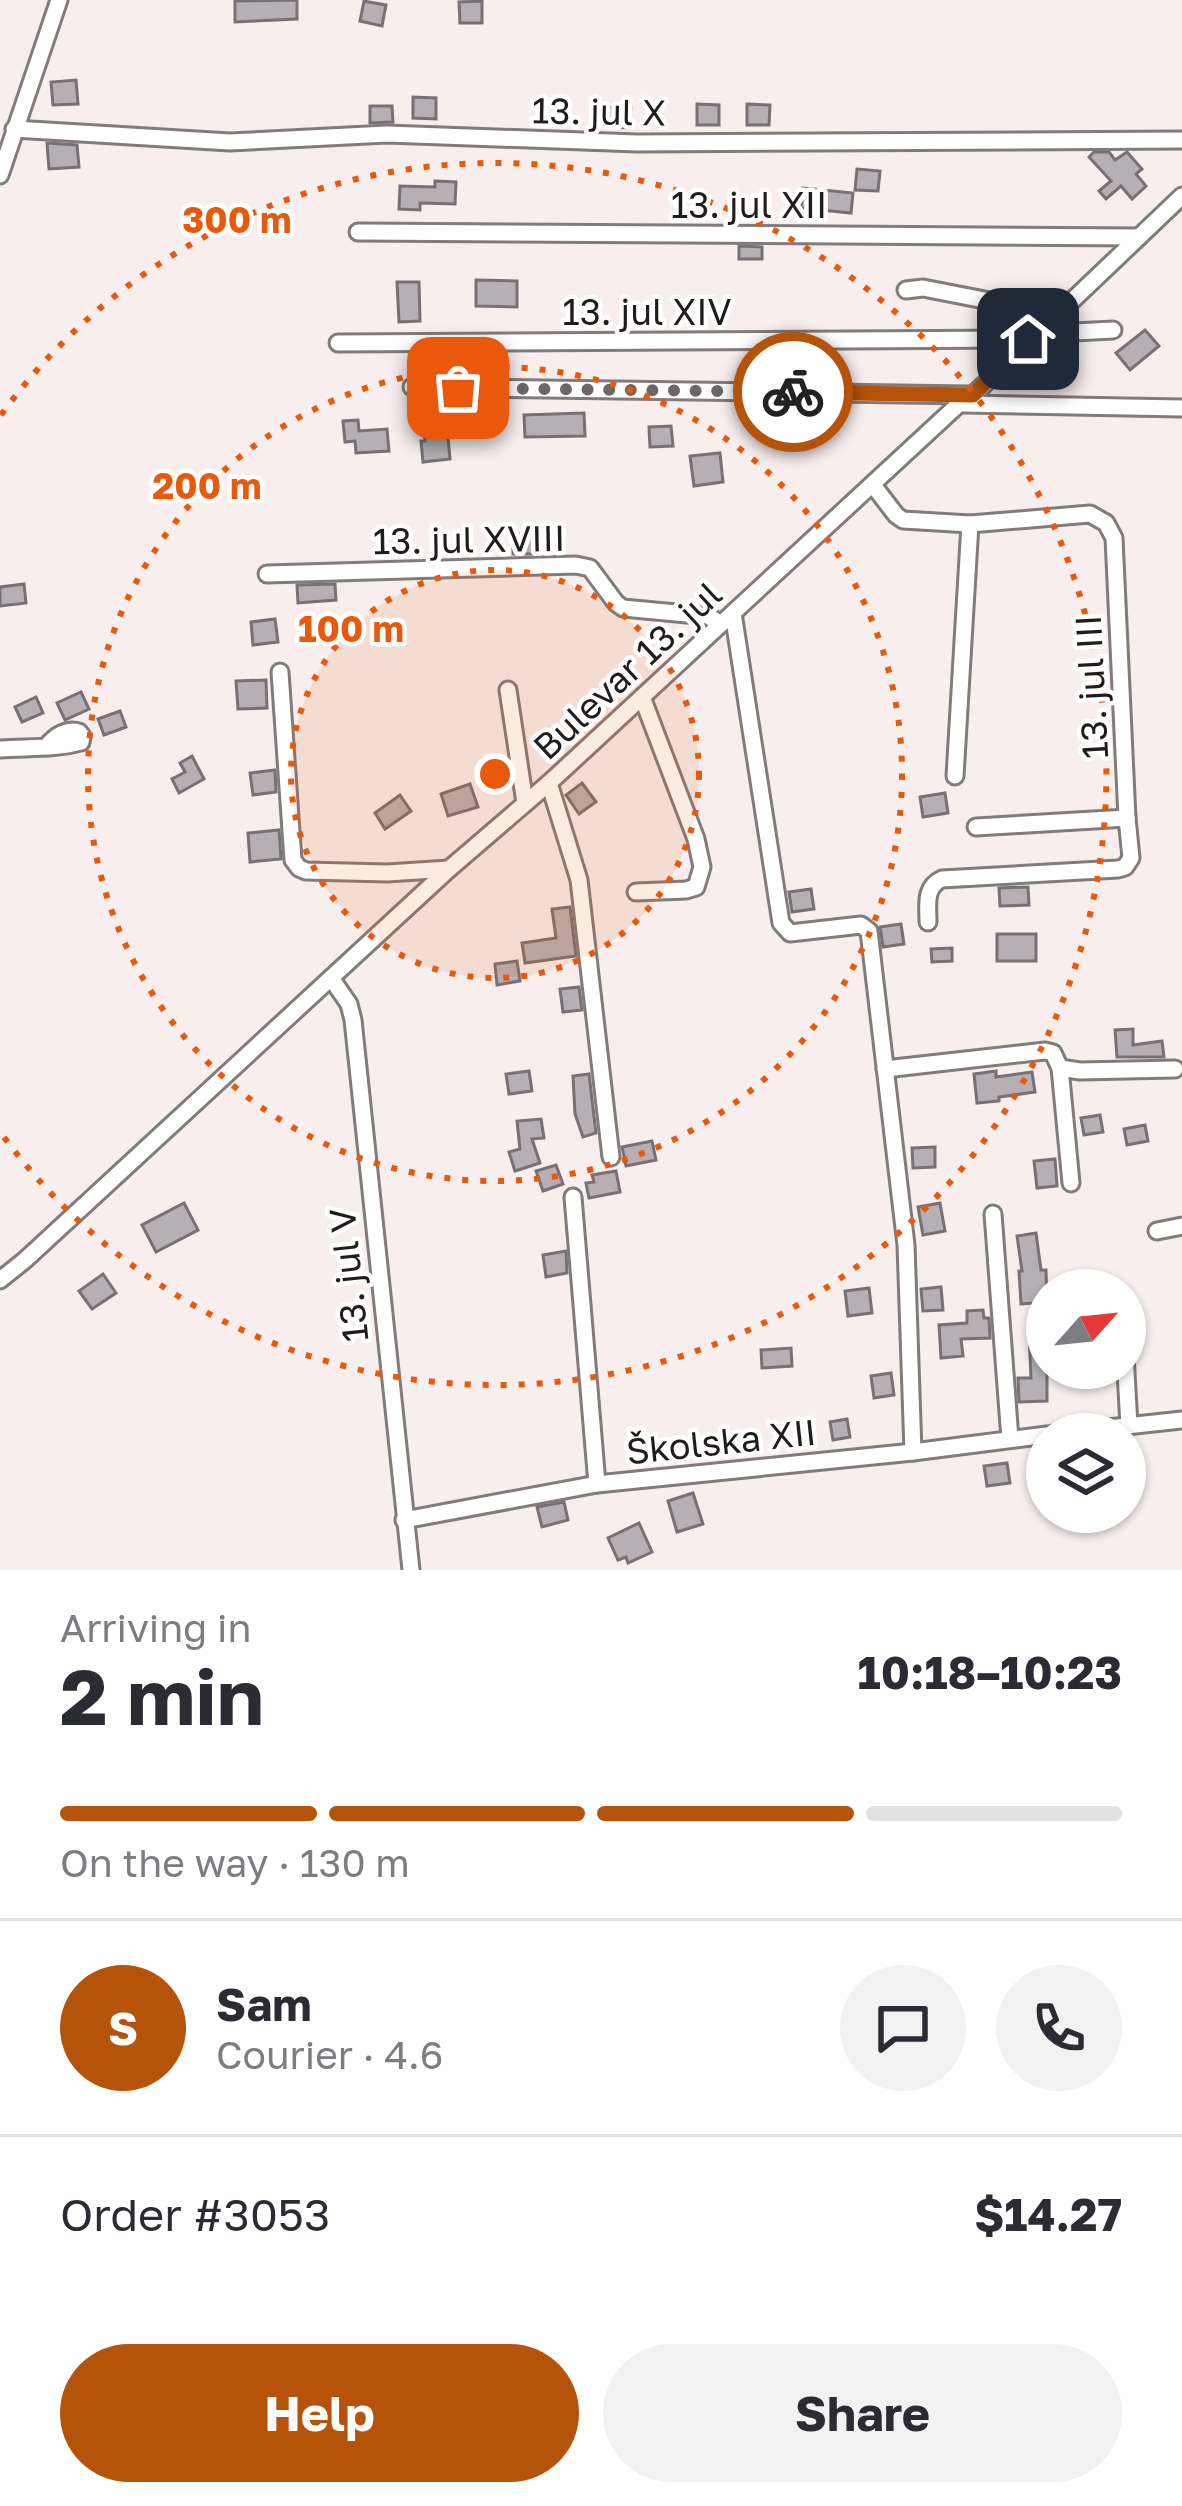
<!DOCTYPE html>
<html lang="en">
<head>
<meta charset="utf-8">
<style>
	:root { --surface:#fff; --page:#f2f2f3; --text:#2b2b33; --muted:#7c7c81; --line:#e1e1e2; --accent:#b45309 }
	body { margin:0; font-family:"Golos Text",sans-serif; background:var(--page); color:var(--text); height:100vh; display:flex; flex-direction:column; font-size:45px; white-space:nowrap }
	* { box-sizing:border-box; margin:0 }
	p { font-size:39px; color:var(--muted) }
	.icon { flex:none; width:66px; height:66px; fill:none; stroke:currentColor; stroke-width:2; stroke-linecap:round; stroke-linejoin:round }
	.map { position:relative; height:1570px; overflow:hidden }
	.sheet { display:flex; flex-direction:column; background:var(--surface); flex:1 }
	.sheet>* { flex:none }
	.needle { width:78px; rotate:63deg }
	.controls { position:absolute; left:1026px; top:1269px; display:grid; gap:24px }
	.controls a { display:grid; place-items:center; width:120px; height:120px; border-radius:50%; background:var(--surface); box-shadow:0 3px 9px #0004; font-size:60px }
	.pin { position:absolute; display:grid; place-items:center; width:102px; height:102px; color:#fff; margin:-51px; border-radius:24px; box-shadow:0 6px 18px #0006 }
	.courier { position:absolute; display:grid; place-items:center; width:120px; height:120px; margin:-60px; border:9px solid #b45309; border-radius:50%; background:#fff; color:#222; box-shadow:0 3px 15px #0007 }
	.head em { font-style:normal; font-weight:700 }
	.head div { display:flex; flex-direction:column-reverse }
	.head { display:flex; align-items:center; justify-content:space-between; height:204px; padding:0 60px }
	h1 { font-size:78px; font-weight:700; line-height:90px }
	.bar { display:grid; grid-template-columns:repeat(4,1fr); gap:18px 12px; align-content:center; height:144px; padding:0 60px }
	.bar i { height:15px; border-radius:9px; background:var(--line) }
	.bar .selected { background:var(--accent) }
	.bar p { grid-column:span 4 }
	.line { display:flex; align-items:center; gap:30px; padding:0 60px; border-top:3px solid var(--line) }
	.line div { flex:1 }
	.round { display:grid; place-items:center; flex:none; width:126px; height:126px; border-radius:63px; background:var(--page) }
	.primary-button { display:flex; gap:24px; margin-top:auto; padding:24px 60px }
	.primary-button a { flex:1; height:138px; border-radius:72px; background:var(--accent); color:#fff; font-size:48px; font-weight:700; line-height:138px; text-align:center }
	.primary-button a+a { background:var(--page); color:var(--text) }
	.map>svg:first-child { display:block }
	.building { fill:#b7afb3; stroke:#787074; stroke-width:3 }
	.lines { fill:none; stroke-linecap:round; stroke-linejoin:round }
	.minor-casing { stroke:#837a7a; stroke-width:21 }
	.minor { stroke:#fff; stroke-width:15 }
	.done { stroke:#6c6666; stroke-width:12; stroke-dasharray:0 21.6 }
	.route { stroke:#b45309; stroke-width:15 }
	.ring { fill:none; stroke:#e8590c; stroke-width:6; stroke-dasharray:6 12 }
	.labels { text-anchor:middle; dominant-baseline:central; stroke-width:9; stroke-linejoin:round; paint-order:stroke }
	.street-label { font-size:36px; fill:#201c1c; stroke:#fefefe }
	.centre { fill:#e8590c; stroke:#fefefe; stroke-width:6 }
	.ring-label { font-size:36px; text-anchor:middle; font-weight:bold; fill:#e8590c; stroke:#fefefe; stroke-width:9; stroke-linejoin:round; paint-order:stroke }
</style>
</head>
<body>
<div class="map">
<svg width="1182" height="1570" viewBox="0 0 1182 1570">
	<rect width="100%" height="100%" fill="#f8eeee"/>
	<g class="building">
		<polygon points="297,0 297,19 235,22 235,1"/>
		<polygon points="364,1 386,5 382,26 360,21"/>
		<polygon points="482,1 482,23 460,23 459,2"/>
		<polygon points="76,80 78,104 53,105 51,82"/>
		<polygon points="413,97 436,98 436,119 413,118"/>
		<polygon points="697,104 719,105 719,125 697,125"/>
		<polygon points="747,104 770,105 769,125 747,125"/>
		<polygon points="370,106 392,106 393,122 370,123"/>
		<polygon points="608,107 631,107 630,128 608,127"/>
		<polygon points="47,143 77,145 79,167 49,169"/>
		<polygon points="1094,152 1109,152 1115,160 1127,152 1142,169 1136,174 1146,186 1132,199 1121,186 1106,199 1099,191 1111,181 1089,157"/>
		<polygon points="857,169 880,171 878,191 855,190"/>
		<polygon points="435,181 456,182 455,204 420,203 420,210 399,209 400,186 435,187"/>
		<polygon points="803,188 853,193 851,213 801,208"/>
		<polygon points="739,246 762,247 762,259 739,259"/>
		<polygon points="476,280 517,281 517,307 476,306"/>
		<polygon points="397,282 419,282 420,321 399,322"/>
		<polygon points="1145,330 1159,346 1130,370 1116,353"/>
		<polygon points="445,405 450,459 423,462 421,441 425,441 421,408"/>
		<polygon points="584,413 585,436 525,437 524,415"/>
		<polygon points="358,420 359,431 387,429 389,451 356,453 355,441 345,442 343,421"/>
		<polygon points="671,426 673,446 650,447 649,427"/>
		<polygon points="720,453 723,482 694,486 690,456"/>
		<rect x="513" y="534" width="23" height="20"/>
		<polygon points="24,584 26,603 0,606 0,587"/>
		<polygon points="335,584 336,600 298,603 297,585"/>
		<polygon points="275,619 278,642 253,645 251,622"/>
		<polygon points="266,680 267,708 238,709 236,681"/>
		<polygon points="81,692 89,709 65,720 57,703"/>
		<polygon points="36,697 43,713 22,722 15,707"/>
		<polygon points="120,711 126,727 104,735 98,719"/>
		<polygon points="192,756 204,779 179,793 172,779 185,772 180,763"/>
		<polygon points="275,770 276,792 253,795 250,773"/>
		<polygon points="582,783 596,802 579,814 566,795"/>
		<polygon points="470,784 478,807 448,816 441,794"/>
		<polygon points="945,793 948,813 923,817 920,797"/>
		<polygon points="400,795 411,811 385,829 375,813"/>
		<polygon points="279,830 281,859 250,862 248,833"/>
		<polygon points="1028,887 1029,905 1000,906 999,888"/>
		<polygon points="811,889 814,909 792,912 789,892"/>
		<polygon points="570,907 576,956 525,963 522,943 556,938 552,909"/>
		<polygon points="901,924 904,944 883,947 880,927"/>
		<rect x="997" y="934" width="39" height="27"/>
		<polygon points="952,948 952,961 932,962 931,949"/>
		<polygon points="517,961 520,981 497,985 495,964"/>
		<polygon points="579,987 582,1010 563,1012 560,989"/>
		<polygon points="1133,1029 1133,1045 1162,1041 1164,1057 1117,1057 1115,1030"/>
		<polygon points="529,1071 532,1091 509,1094 506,1074"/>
		<polygon points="996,1071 996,1077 1032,1072 1035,1092 999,1097 999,1101 977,1103 974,1074"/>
		<polygon points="589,1074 596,1133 583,1137 575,1114 573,1076"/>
		<polygon points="1100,1115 1103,1132 1084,1135 1081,1118"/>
		<polygon points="541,1119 544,1138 532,1139 540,1163 515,1171 509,1152 520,1149 517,1121"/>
		<polygon points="1145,1125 1148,1141 1127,1145 1124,1129"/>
		<polygon points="652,1141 656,1160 626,1166 622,1147"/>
		<polygon points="935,1147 935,1167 913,1168 912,1148"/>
		<polygon points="1055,1159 1057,1186 1037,1188 1034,1161"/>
		<polygon points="556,1165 563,1184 543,1191 536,1171"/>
		<polygon points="616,1171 620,1192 589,1198 586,1183 594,1182 592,1175"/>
		<polygon points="184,1203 198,1230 156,1252 142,1225"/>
		<polygon points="940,1203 945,1231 923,1235 918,1207"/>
		<polygon points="1036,1233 1041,1270 1046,1270 1047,1302 1021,1304 1019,1271 1022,1271 1017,1236"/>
		<polygon points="566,1251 567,1273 546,1277 543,1255"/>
		<polygon points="103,1274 116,1293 92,1309 79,1291"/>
		<polygon points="941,1287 943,1310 923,1311 921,1289"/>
		<polygon points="869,1288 872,1313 848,1316 845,1291"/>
		<polygon points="983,1310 984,1318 989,1318 990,1338 961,1339 963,1356 941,1358 939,1325 967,1323 967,1311"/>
		<polygon points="1029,1333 1047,1333 1047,1401 1019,1402 1018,1378 1031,1378"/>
		<polygon points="791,1348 792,1366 762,1368 761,1350"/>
		<polygon points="891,1373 894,1395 874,1398 871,1376"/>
		<polygon points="847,1419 850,1437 833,1440 830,1422"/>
		<polygon points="1007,1463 1010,1483 987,1486 984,1466"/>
		<polygon points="693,1493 703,1524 677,1532 668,1501"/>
		<polygon points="564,1502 568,1520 542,1527 537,1507"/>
		<polygon points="639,1523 652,1552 628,1563 626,1557 618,1560 608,1538"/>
	</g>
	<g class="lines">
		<g class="minor-casing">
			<g id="minor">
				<polyline points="14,129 230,142 387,134 637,143 1182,140"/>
				<polyline points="0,175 59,0"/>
				<polyline points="358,232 1139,237"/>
				<polyline points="906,290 923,288 1056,314"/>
				<polyline points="1035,334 1113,330"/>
				<polyline points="338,343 1028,339"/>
				<polyline points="412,387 970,395"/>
				<polyline points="963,404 1182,408"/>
				<path d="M873,485L896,515L903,520L970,524L1090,514L1106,523L1114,538L1127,818L1131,858L1125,867L1118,869L942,879C924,887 928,905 928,922"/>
				<polyline points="267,574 576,565 590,568 616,603 623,608 708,616 721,624"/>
				<polyline points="733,613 781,923 790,933 861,925 869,931 906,1245 913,1452"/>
				<polyline points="280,672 293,860 299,868 306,871 387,873 449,869"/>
				<polyline points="508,690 525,803"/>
				<path d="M0,749C26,747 56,749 81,742L82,736L79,732C67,728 55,736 47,746"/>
				<polyline points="955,776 970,524"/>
				<polyline points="549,783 579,880 611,1157"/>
				<polyline points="976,827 1127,818"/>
				<polyline points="636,892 686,890 696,887 702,867 696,839 642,697"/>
				<polyline points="331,978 349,1004 353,1020 411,1570"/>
				<polyline points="1060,1068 1080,1071 1175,1069"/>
				<polyline points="885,1069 1045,1051 1053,1053 1060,1068 1071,1183"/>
				<polyline points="573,1197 597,1484"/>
				<polyline points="993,1214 1010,1439"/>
				<polyline points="1157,1231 1182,1226"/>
				<polyline points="0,1280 25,1260 449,869 549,783 960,403 973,395 1182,196"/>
				<polyline points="1125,1354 1129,1426"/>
				<polyline points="1053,1434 1182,1420"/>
				<polyline points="404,1520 597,1484 913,1452 1047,1435"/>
			</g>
		</g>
		<use href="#minor" class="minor"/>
	</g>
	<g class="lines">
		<polyline class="done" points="458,388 793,392"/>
		<polyline class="route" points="793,392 973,395 1028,339"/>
	</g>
	<circle cx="495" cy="774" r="204" fill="#e8590c" fill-opacity=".12"/>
	<g class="ring">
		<circle cx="495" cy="774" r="204"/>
		<circle cx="495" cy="774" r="407"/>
		<path d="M1 415A611 611 0 1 1 1 1133"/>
	</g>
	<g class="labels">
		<g class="street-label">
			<text transform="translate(599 111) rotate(1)">13. jul X</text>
			<text x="749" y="204">13. jul XII</text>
			<text x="647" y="311">13. jul XIV</text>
			<text transform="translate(469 539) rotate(-1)">13. jul XVIII</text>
			<text transform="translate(627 670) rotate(-43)">Bulevar 13. jul</text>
			<text transform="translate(1091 687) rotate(-93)">13. jul III</text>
			<text transform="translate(348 1275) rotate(-96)">13. jul V</text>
			<text transform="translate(721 1441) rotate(-6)">Školska XII</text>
		</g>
	</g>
	<circle cx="495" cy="774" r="18" class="centre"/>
	<g class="ring-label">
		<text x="237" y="233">300 m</text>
		<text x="207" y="499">200 m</text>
		<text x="351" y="642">100 m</text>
	</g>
</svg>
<div class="controls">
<a><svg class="needle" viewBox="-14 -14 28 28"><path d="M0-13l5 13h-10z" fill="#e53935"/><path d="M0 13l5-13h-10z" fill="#7c7c81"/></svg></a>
<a><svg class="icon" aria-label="layers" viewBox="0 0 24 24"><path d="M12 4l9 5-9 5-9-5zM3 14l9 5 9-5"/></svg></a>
</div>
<div class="pin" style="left:458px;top:388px;background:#ea580c"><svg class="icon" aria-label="bag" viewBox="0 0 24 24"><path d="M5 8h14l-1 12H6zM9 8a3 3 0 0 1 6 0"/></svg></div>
<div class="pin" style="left:1028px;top:339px;background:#1f2937"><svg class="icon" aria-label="home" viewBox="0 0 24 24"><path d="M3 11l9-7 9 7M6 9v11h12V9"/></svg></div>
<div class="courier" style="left:793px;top:392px"><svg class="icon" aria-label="bike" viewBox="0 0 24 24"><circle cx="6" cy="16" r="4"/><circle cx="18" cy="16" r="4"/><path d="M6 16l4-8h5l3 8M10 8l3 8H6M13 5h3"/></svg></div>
</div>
<section class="sheet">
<div class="head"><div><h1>2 min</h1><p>Arriving in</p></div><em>10:18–10:23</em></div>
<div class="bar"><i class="selected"></i><i class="selected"></i><i class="selected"></i><i></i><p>On the way · 130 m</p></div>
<div class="line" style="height:216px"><b class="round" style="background:var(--accent);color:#fff">S</b><div><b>Sam</b><p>Courier · 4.6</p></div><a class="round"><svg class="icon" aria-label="chat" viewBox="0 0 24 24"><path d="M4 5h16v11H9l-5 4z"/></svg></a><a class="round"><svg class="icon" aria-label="phone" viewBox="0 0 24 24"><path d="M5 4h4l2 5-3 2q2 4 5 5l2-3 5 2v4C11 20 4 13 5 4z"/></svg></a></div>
<div class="line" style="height:156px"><div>Order #3053</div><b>$14.27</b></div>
<div class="primary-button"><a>Help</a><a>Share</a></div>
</section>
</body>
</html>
